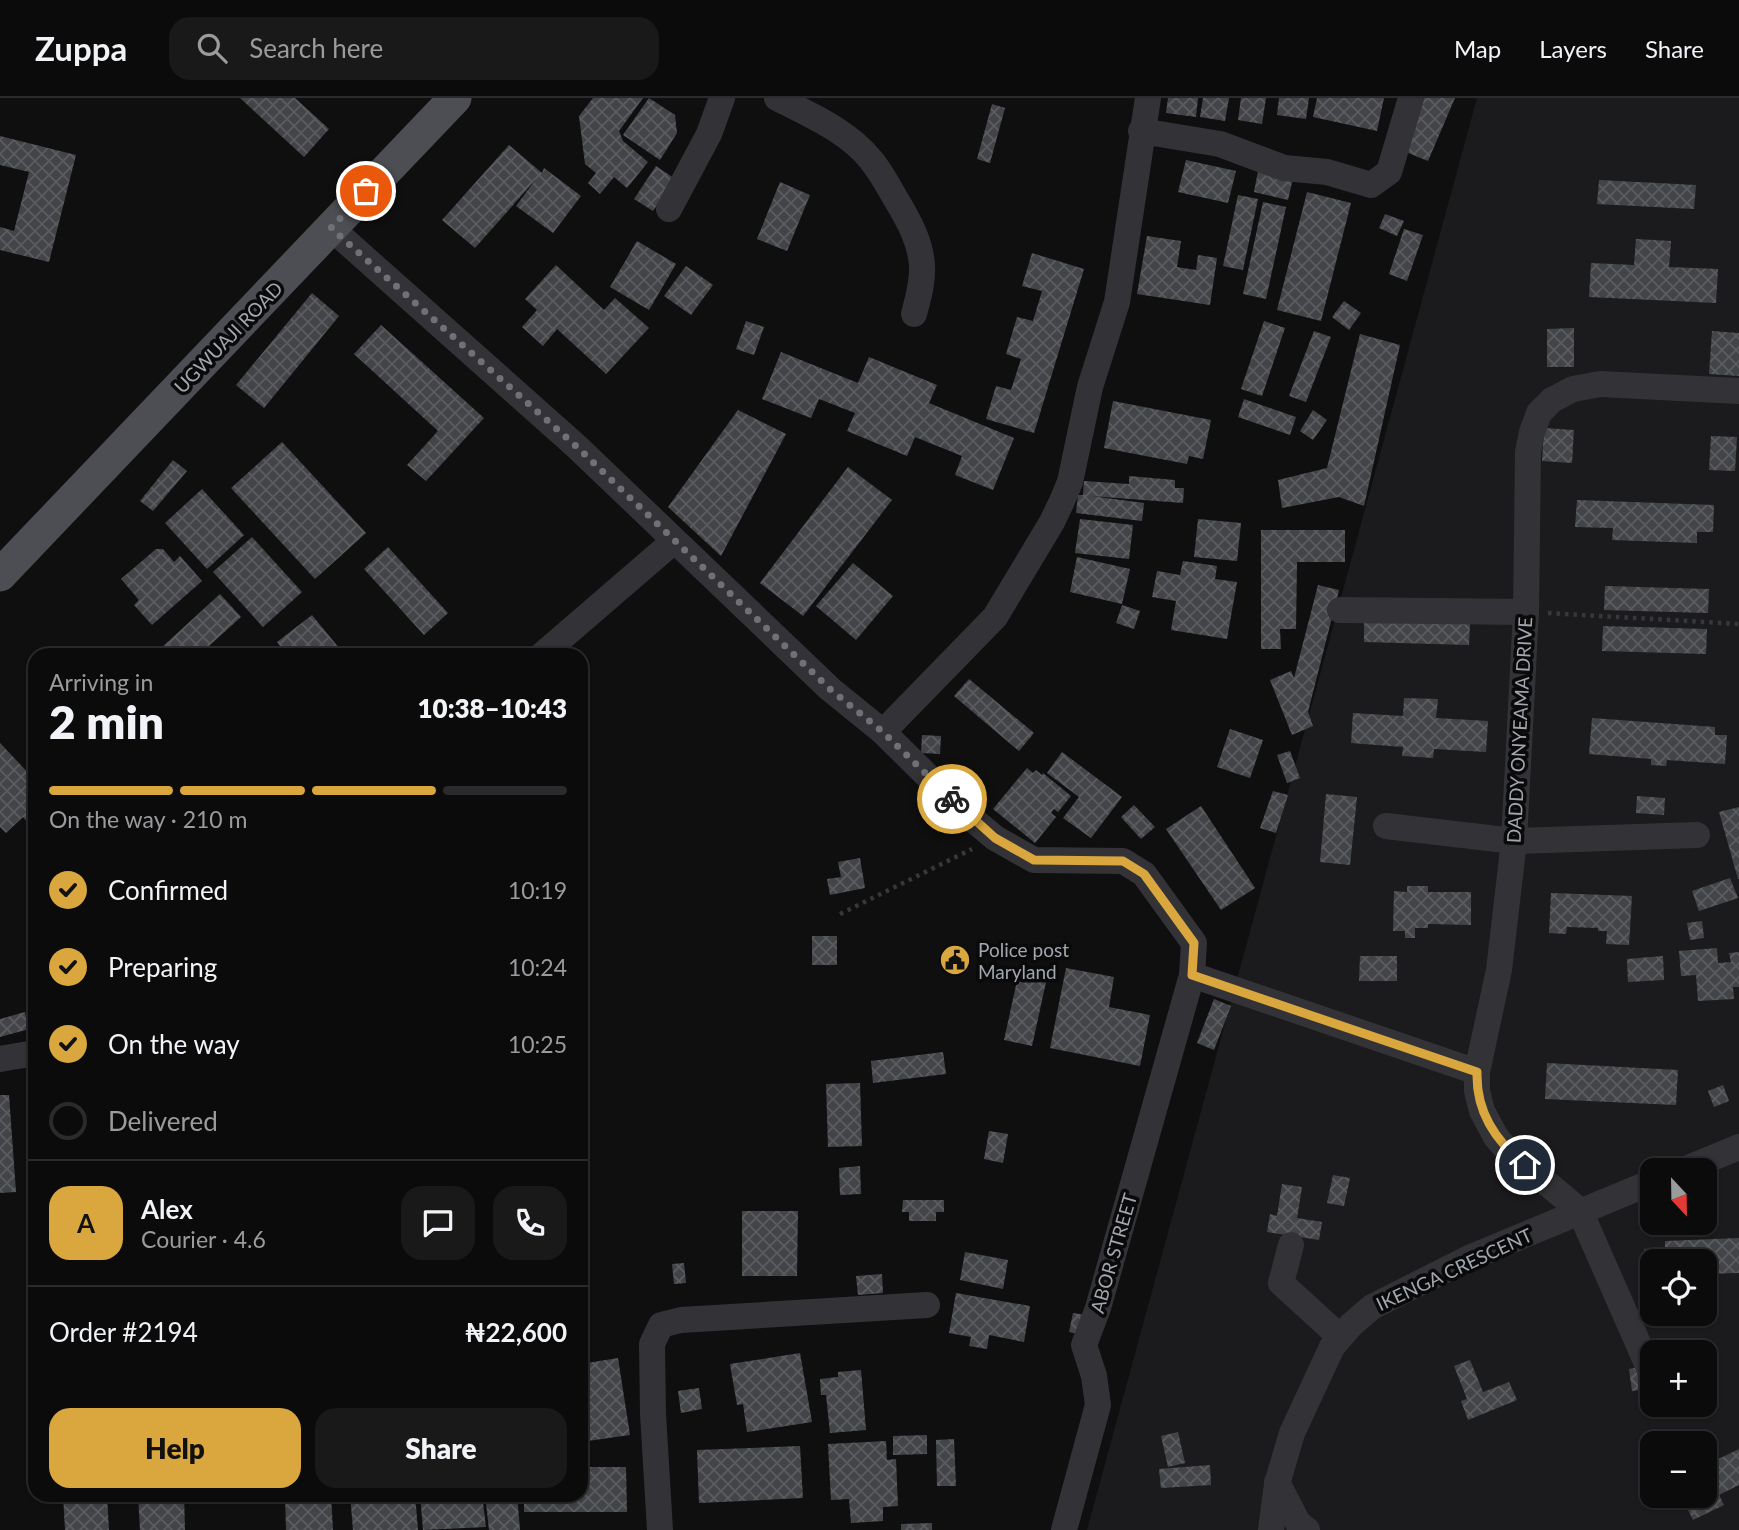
<!DOCTYPE html>
<html lang="en">
<head>
<meta charset="utf-8">
<style>
	:root { --surface:#0b0b0c; --page:#19191a; --text:#f1f3f6; --muted:#9a9b9d; --line:#2b2b2d; --accent:#d9a73e }
	body { margin:0; font-family:Lato,sans-serif; background:var(--page); color:var(--text); height:100vh; display:flex; flex-direction:column; font-size:26px; white-space:nowrap }
	* { box-sizing:border-box; margin:0 }
	p { font-size:23px; color:var(--muted) }
	.icon { flex:none; width:38px; height:38px; fill:none; stroke:currentColor; stroke-width:2; stroke-linecap:round; stroke-linejoin:round }
	.map { position:relative; flex:1; overflow:hidden }
	.panel { position:absolute; left:28px; top:550px; width:560px; height:854px; display:flex; flex-direction:column; background:var(--surface); border-radius:21px; box-shadow:0 2px 5px #0004,0 0 0 2px var(--line) }
	.panel>* { flex:none }
	.needle { width:46px; rotate:158deg }
	.buttons { position:absolute; left:1640px; top:1060px; display:grid; gap:14px }
	.buttons a { display:grid; place-items:center; width:77px; height:77px; border-radius:14px; background:var(--surface); box-shadow:0 2px 5px #0004,0 0 0 2px var(--line); font-size:35px }
	.pin { position:absolute; display:grid; place-items:center; width:60px; height:60px; color:#fff; margin:-30px; border:4px solid #fff; border-radius:50%; box-shadow:0 2px 7px #0007 }
	.courier { position:absolute; display:grid; place-items:center; width:70px; height:70px; margin:-35px; border:5px solid #d9a73e; border-radius:50%; background:#fff; color:#222; box-shadow:0 2px 9px #0007 }
	.headline em { font-style:normal; font-weight:800 }
	.headline div { display:flex; flex-direction:column-reverse }
	.headline { display:flex; align-items:center; justify-content:space-between; height:119px; padding:0 21px }
	h1 { font-size:46px; font-weight:800; line-height:52px }
	.bar { display:grid; grid-template-columns:repeat(4,1fr); gap:10px 7px; align-content:center; height:84px; padding:0 21px }
	.bar i { height:9px; border-radius:5px; background:var(--line) }
	.bar .current { background:var(--accent) }
	.bar p { grid-column:span 4 }
	.line { display:flex; align-items:center; gap:18px; padding:0 21px; border-top:2px solid var(--line) }
	.line div { flex:1 }
	.round { display:grid; place-items:center; flex:none; width:74px; height:74px; border-radius:21px; background:var(--page) }
	ol { padding:0 21px; list-style:none }
	li { display:flex; align-items:center; gap:21px; height:77px }
	li p { margin-inline-start:auto }
	li .icon { padding:7px; border-radius:50%; background:var(--accent); color:#111; stroke-width:4 }
	li:last-child { color:var(--muted) }
	li i { width:38px; height:38px; border:4px solid var(--line); border-radius:50% }
	.primary-button { display:flex; gap:14px; margin-top:auto; padding:14px 21px }
	.primary-button a { flex:1; height:80px; border-radius:21px; background:var(--accent); color:#111; font-size:28px; font-weight:800; line-height:80px; text-align:center }
	.primary-button a+a { background:var(--page); color:var(--text) }
	header { display:flex; align-items:center; gap:42px; box-sizing:border-box; height:98px; padding:0 35px; background:var(--surface); border-bottom:2px solid var(--line) }
	header strong { font-size:33px }
	nav { display:flex; gap:38px; margin-inline-start:auto; font-size:24px }
	.search { width:490px; height:63px; background:var(--page); display:flex; align-items:center; gap:18px; box-sizing:border-box; padding:0 24px; border-radius:21px; color:var(--muted); font-size:26px }
	.map>svg:first-child { display:block }
	.built { fill:#1b1b1d; fill-rule:evenodd }
	.building { fill:url(#building-cross-hatch) }
	.lines { fill:none; stroke-linecap:round; stroke-linejoin:round }
	.path { stroke:#37383c; stroke-width:4.5; stroke-dasharray:3.5 5; stroke-linecap:butt }
	.minor { stroke:#333337; stroke-width:26 }
	.major { stroke:#4d4e53; stroke-width:33 }
	.done { stroke:#6f7177; stroke-width:7; stroke-dasharray:0 12.6 }
	.route { stroke:#d9a73e; stroke-width:9 }
	.labels { text-anchor:middle; dominant-baseline:central; stroke-width:7; stroke-linejoin:round; paint-order:stroke }
	.street-label { font-size:19px; fill:#a2a6af; stroke:#0a0a0b }
	.poi-label { font-size:19px; fill:#a2a6af; stroke:#0a0a0b; text-anchor:start }
</style>
</head>
<body>
<header>
<strong>Zuppa</strong>
<div class="search"><svg class="icon" aria-label="search" viewBox="0 0 24 24"><circle cx="10" cy="10" r="6"/><path d="M15 15l6 6"/></svg>Search here</div>
<nav><a>Map</a><a>Layers</a><a>Share</a></nav>
</header>
<div class="map">
<svg width="1739" height="1432" viewBox="0 0 1739 1432">
	<defs>
		<pattern id="building-cross-hatch" width="8" height="8" patternUnits="userSpaceOnUse" patternTransform="scale(1.75)"><rect width="8" height="8" fill="#434448"/><path d="M0 0l8 8M0 8l8-8" fill="none" stroke="#5b5c60"/></pattern>
	</defs>
	<rect width="100%" height="100%" fill="#0f0f10"/>
	<path class="built" d="M1477,0H1739V1432H1087ZM1652,1073H1704V1125H1652ZM1652,1164H1704V1216H1652ZM1652,1255H1704V1307H1652ZM1652,1346H1704V1398H1652Z"/>
	<g class="building">
		<polygon points="240,0 295,0 329,31 304,59"/>
		<polygon points="593,0 643,0 619,33 623,43 648,64 627,90 614,79 600,96 588,85 596,75 585,66 579,18"/>
		<polygon points="649,0 675,17 677,35 660,62 623,37"/>
		<polygon points="1168,0 1198,0 1196,19 1166,15"/>
		<polygon points="1203,0 1229,0 1225,23 1200,19"/>
		<polygon points="1241,0 1266,0 1262,26 1238,22"/>
		<polygon points="1279,0 1309,0 1306,21 1277,17"/>
		<polygon points="1317,0 1384,0 1377,33 1313,19"/>
		<polygon points="1423,0 1455,0 1428,63 1401,52"/>
		<polygon points="992,6 1005,10 990,65 977,61"/>
		<polygon points="0,38 76,57 49,164 0,152 0,129 14,133 29,74 0,67"/>
		<polygon points="509,47 542,75 544,70 581,98 553,135 516,108 536,81 475,150 442,122"/>
		<polygon points="1186,62 1236,73 1228,105 1178,94"/>
		<polygon points="656,68 675,81 653,113 634,101"/>
		<polygon points="1258,73 1293,80 1288,102 1254,94"/>
		<polygon points="1599,82 1696,87 1694,111 1597,106"/>
		<polygon points="780,84 810,97 787,153 757,141"/>
		<polygon points="1307,94 1351,105 1321,223 1277,212"/>
		<polygon points="1238,97 1258,101 1243,172 1223,168"/>
		<polygon points="1263,104 1286,109 1266,201 1243,196"/>
		<polygon points="1385,116 1404,123 1397,138 1379,130"/>
		<polygon points="1404,131 1423,137 1407,183 1389,176"/>
		<polygon points="1147,138 1181,143 1177,169 1196,172 1198,157 1217,160 1210,207 1137,196"/>
		<polygon points="1636,141 1671,143 1669,169 1718,171 1716,205 1589,199 1591,165 1634,167"/>
		<polygon points="637,143 676,166 649,212 610,189"/>
		<polygon points="1032,155 1084,171 1034,335 986,321 996,288 1011,292 1021,261 1006,256 1017,219 1033,223 1042,193 1022,188"/>
		<polygon points="556,167 604,212 615,200 649,230 606,276 557,231 543,248 522,229 537,212 525,201"/>
		<polygon points="686,168 713,187 691,217 664,198"/>
		<polygon points="312,195 339,218 264,310 236,287"/>
		<polygon points="1344,203 1361,215 1349,232 1332,219"/>
		<polygon points="746,223 764,229 754,257 736,251"/>
		<polygon points="1264,223 1285,230 1262,298 1241,291"/>
		<polygon points="381,227 484,320 426,383 407,367 438,333 354,256"/>
		<polygon points="1574,230 1574,269 1547,269 1547,231"/>
		<polygon points="1314,233 1331,239 1306,304 1289,298"/>
		<polygon points="1712,233 1739,235 1739,278 1709,276"/>
		<polygon points="1360,236 1400,247 1364,408 1339,399 1282,410 1278,382 1327,370"/>
		<polygon points="781,254 858,285 869,259 937,287 929,305 1014,340 993,392 955,377 962,358 915,339 907,358 847,333 855,315 819,301 811,320 762,301"/>
		<polygon points="1244,301 1296,319 1290,337 1238,319"/>
		<polygon points="1113,303 1211,322 1203,361 1189,358 1187,366 1104,350"/>
		<polygon points="738,312 786,336 721,458 668,409"/>
		<polygon points="1313,312 1327,322 1313,342 1300,333"/>
		<polygon points="1544,330 1574,332 1572,365 1542,363"/>
		<polygon points="1711,338 1737,339 1735,373 1709,372"/>
		<polygon points="282,344 366,435 315,481 231,390"/>
		<polygon points="173,362 187,373 153,413 140,403"/>
		<polygon points="848,369 892,402 803,518 760,485"/>
		<polygon points="1129,378 1175,382 1175,390 1184,390 1183,405 1091,398 1144,405 1142,423 1076,415 1078,397 1083,397 1084,383 1129,386"/>
		<polygon points="202,391 244,437 207,471 165,425"/>
		<polygon points="1577,402 1714,407 1713,434 1697,434 1697,445 1612,442 1613,430 1575,429"/>
		<polygon points="1080,421 1133,427 1129,461 1075,455"/>
		<polygon points="1198,421 1241,425 1237,463 1194,459"/>
		<polygon points="1261,432 1345,432 1345,464 1297,464 1296,531 1280,531 1281,551 1261,551"/>
		<polygon points="252,439 302,494 263,529 213,474"/>
		<polygon points="388,449 448,515 424,537 364,471"/>
		<polygon points="156,451 163,451 174,464 180,458 202,483 152,527 134,507 139,502 121,481"/>
		<polygon points="1077,459 1130,471 1122,506 1070,494"/>
		<polygon points="1183,463 1217,468 1215,481 1237,484 1227,541 1171,532 1176,503 1152,499 1157,473 1180,477"/>
		<polygon points="853,465 893,498 856,542 816,508"/>
		<polygon points="1318,487 1339,492 1308,614 1313,628 1292,637 1270,582 1291,573 1294,580"/>
		<polygon points="1605,488 1709,491 1708,515 1604,512"/>
		<polygon points="220,496 241,519 200,556 165,556 160,551"/>
		<polygon points="1122,507 1140,513 1134,531 1116,525"/>
		<polygon points="312,517 344,556 286,556 277,544"/>
		<polygon points="1364,522 1470,525 1469,547 1364,544"/>
		<polygon points="1603,528 1707,531 1706,556 1602,553"/>
		<polygon points="969,581 1034,635 1019,653 954,598"/>
		<polygon points="1404,600 1438,601 1436,620 1488,623 1486,654 1434,651 1433,660 1402,658 1403,649 1351,645 1353,615 1403,618"/>
		<polygon points="1592,620 1715,629 1715,637 1727,637 1725,666 1667,662 1666,668 1651,667 1651,661 1589,656"/>
		<polygon points="1230,631 1263,642 1250,680 1217,669"/>
		<polygon points="922,637 941,638 940,656 921,655"/>
		<polygon points="0,645 35,682 35,718 28,725 23,719 6,735 0,729"/>
		<polygon points="1290,653 1300,680 1287,685 1277,657"/>
		<polygon points="1062,654 1122,699 1091,740 1063,720 1079,699 1047,675"/>
		<polygon points="1027,670 1033,675 1036,672 1042,677 1043,675 1071,698 1058,714 1054,711 1051,715 1056,719 1035,745 993,711"/>
		<polygon points="1273,693 1288,697 1276,735 1260,730"/>
		<polygon points="1326,696 1357,699 1350,767 1320,764"/>
		<polygon points="1637,698 1665,700 1664,717 1636,715"/>
		<polygon points="1134,707 1155,729 1141,741 1121,719"/>
		<polygon points="1201,708 1255,790 1221,812 1166,731"/>
		<polygon points="1739,709 1739,781 1738,781 1719,714"/>
		<polygon points="860,760 865,790 830,797 827,781 841,779 838,764"/>
		<polygon points="1730,780 1738,800 1699,813 1692,793"/>
		<polygon points="1407,788 1428,788 1428,794 1471,794 1471,827 1428,826 1428,830 1415,830 1415,840 1405,840 1405,833 1393,833 1394,793 1407,794"/>
		<polygon points="1551,795 1632,798 1629,847 1606,846 1607,833 1598,833 1598,830 1567,829 1566,836 1549,835"/>
		<polygon points="1702,823 1704,840 1690,842 1687,825"/>
		<rect x="812" y="838" width="25" height="29"/>
		<polygon points="1717,850 1718,865 1731,864 1729,855 1739,854 1739,889 1733,889 1734,901 1698,903 1696,877 1681,878 1679,853"/>
		<polygon points="1360,858 1397,858 1397,883 1359,883"/>
		<polygon points="1663,858 1664,882 1628,884 1627,861"/>
		<polygon points="1066,870 1114,879 1109,909 1150,917 1140,968 1050,950"/>
		<polygon points="1018,878 1046,884 1032,948 1004,942"/>
		<polygon points="1214,901 1231,908 1214,952 1197,945"/>
		<polygon points="25,914 29,931 0,939 0,921"/>
		<polygon points="943,954 946,976 873,985 871,963"/>
		<polygon points="1547,965 1678,972 1676,1007 1545,1001"/>
		<polygon points="860,985 862,1048 828,1049 826,986"/>
		<polygon points="1723,987 1729,1003 1714,1009 1708,993"/>
		<polygon points="0,997 9,997 16,1094 0,1095"/>
		<polygon points="989,1033 1008,1036 1003,1065 984,1061"/>
		<polygon points="860,1068 861,1096 840,1097 839,1070"/>
		<polygon points="1333,1077 1350,1080 1344,1108 1327,1105"/>
		<polygon points="1282,1086 1302,1089 1297,1120 1322,1124 1319,1142 1267,1134 1270,1116 1277,1118"/>
		<polygon points="903,1102 944,1102 944,1114 936,1114 936,1123 909,1123 909,1114 902,1114"/>
		<polygon points="742,1113 798,1113 797,1178 742,1178"/>
		<polygon points="1739,1140 1739,1175 1704,1176 1704,1164 1665,1164 1665,1143"/>
		<polygon points="1656,1150 1656,1164 1652,1164 1652,1168 1645,1169 1644,1151"/>
		<polygon points="965,1154 1008,1162 1003,1191 960,1182"/>
		<polygon points="684,1165 686,1185 674,1186 672,1166"/>
		<polygon points="882,1176 883,1195 858,1197 856,1178"/>
		<polygon points="956,1195 1030,1208 1024,1244 989,1237 987,1251 969,1248 971,1239 949,1235"/>
		<polygon points="1073,1215 1086,1217 1082,1237 1069,1234"/>
		<polygon points="800,1255 812,1324 747,1334 743,1306 737,1307 730,1266"/>
		<polygon points="618,1260 630,1337 581,1344 581,1266"/>
		<polygon points="1470,1262 1483,1294 1509,1284 1517,1302 1468,1322 1461,1303 1467,1301 1454,1268"/>
		<polygon points="1644,1268 1648,1291 1632,1293 1629,1271"/>
		<polygon points="861,1272 866,1332 830,1335 826,1297 821,1297 820,1281 838,1279 838,1274"/>
		<polygon points="699,1290 702,1311 681,1315 678,1293"/>
		<polygon points="1178,1334 1185,1365 1168,1369 1161,1338"/>
		<polygon points="927,1337 927,1356 893,1357 893,1338"/>
		<polygon points="954,1341 956,1388 937,1388 936,1342"/>
		<polygon points="886,1343 887,1362 896,1361 898,1408 883,1409 883,1423 851,1425 849,1401 831,1402 828,1346"/>
		<polygon points="800,1348 803,1400 699,1405 697,1352"/>
		<polygon points="1739,1351 1739,1387 1719,1397 1724,1407 1693,1422 1681,1398 1704,1398 1704,1368"/>
		<polygon points="1210,1367 1211,1387 1161,1390 1159,1371"/>
		<polygon points="581,1369 626,1369 627,1414 524,1414 524,1396 581,1396"/>
		<polygon points="63,1396 107,1396 109,1432 65,1432"/>
		<polygon points="138,1396 184,1396 185,1432 140,1432"/>
		<polygon points="285,1396 331,1396 333,1432 286,1432"/>
		<polygon points="350,1396 415,1396 418,1432 353,1432"/>
		<polygon points="420,1396 482,1396 486,1429 423,1432"/>
		<polygon points="485,1396 517,1396 520,1432 489,1432"/>
		<polygon points="932,1425 932,1432 901,1432 901,1426"/>
	</g>
	<g class="lines">
		<g class="path">
			<polyline points="1548,515 1739,526"/>
			<polyline points="840,816 972,751"/>
		</g>
		<g class="minor">
			<path d="M777,0C810,17 848,33 871,62C882,75 889,90 897,103C909,123 921,145 922,168C923,184 918,201 914,216"/>
			<polyline points="1141,33 1220,46 1284,70 1327,74 1371,87 1389,74 1411,0"/>
			<polyline points="669,111 709,36 722,0"/>
			<polyline points="331,130 576,348 830,591 883,634 964,714 995,740 1034,762 1123,763 1144,776 1194,845 1192,877 1098,1210 1084,1247 1094,1278 1098,1307 1064,1432"/>
			<polyline points="1340,512 1526,514"/>
			<polyline points="543,556 674,443"/>
			<polyline points="883,634 995,519 1052,424 1062,403 1070,384 1090,289 1117,204 1148,0"/>
			<polyline points="1386,728 1514,743 1697,737"/>
			<polyline points="1192,877 1477,974"/>
			<polyline points="0,961 35,955"/>
			<polyline points="1681,1073 1739,1049"/>
			<polyline points="1291,1147 1281,1185 1340,1239"/>
			<polyline points="1652,1277 1580,1113 1506,1051 1496,1039 1482,1013 1477,993 1477,974 1499,872 1514,743 1526,514 1528,354 1532,334 1539,315 1552,302 1573,291 1600,286 1739,293"/>
			<polyline points="1277,1384 1298,1425 1307,1432"/>
			<polyline points="660,1432 653,1316 652,1246 661,1227 681,1222 927,1207"/>
			<polyline points="1271,1432 1277,1386 1292,1335 1332,1249 1351,1227 1372,1209 1469,1160 1652,1084"/>
		</g>
		<polyline class="major" points="0,477 455,0"/>
	</g>
	<g class="lines">
		<polyline class="done" points="366,93 331,130 576,348 830,591 883,634 952,701"/>
		<path class="route" d="M952,701L995,740L1034,762L1123,763L1144,776L1194,845L1192,877L1477,974C1476,1014 1495,1042 1525,1067"/>
	</g>
	<defs>
		<g id="civic-disc" transform="scale(1.575)"><circle r="9.5" fill="#d9a73e" stroke="#0a0a0b"/><path d="M-.6-6.5H3V-4.5H.6V-3L4-1V1h2V6H-6V1h2V-1L-.6-3ZM-1.2 2.5V6h2.4V2.5Z" fill="#111"/></g>
	</defs>
	<g fill-rule="evenodd">
		<use href="#civic-disc" x="955" y="862"/>
	</g>
	<g class="labels">
		<g class="street-label">
			<text transform="translate(228 239) rotate(-46)">UGWUAJI ROAD</text>
			<text transform="translate(1519 632) rotate(-87)">DADDY ONYEAMA DRIVE</text>
			<text transform="translate(1113 1155) rotate(-74)">ABOR STREET</text>
			<text transform="translate(1454 1171) rotate(-25)">IKENGA CRESCENT</text>
		</g>
		<g class="poi-label">
			<text x="978" y="851">Police post<tspan x="978" dy="22">Maryland</tspan></text>
		</g>
	</g>
</svg>
<div class="buttons">
<a><svg class="needle" viewBox="-14 -14 28 28"><path d="M0-13l5 13h-10z" fill="#e53935"/><path d="M0 13l5-13h-10z" fill="#9a9b9d"/></svg></a>
<a><svg class="icon" aria-label="locate" viewBox="0 0 24 24"><circle cx="12" cy="12" r="6"/><path d="M12 2v4M12 18v4M2 12h4M18 12h4"/></svg></a>
<a>+</a>
<a>−</a>
</div>
<div class="pin" style="left:366px;top:93px;background:#ea580c"><svg class="icon" aria-label="bag" viewBox="0 0 24 24"><path d="M5 8h14l-1 12H6zM9 8a3 3 0 0 1 6 0"/></svg></div>
<div class="pin" style="left:1525px;top:1067px;background:#1f2937"><svg class="icon" aria-label="home" viewBox="0 0 24 24"><path d="M3 11l9-7 9 7M6 9v11h12V9"/></svg></div>
<div class="courier" style="left:952px;top:701px"><svg class="icon" aria-label="bike" viewBox="0 0 24 24"><circle cx="6" cy="16" r="4"/><circle cx="18" cy="16" r="4"/><path d="M6 16l4-8h5l3 8M10 8l3 8H6M13 5h3"/></svg></div>
<section class="panel">
<div class="headline"><div><h1>2 min</h1><p>Arriving in</p></div><em>10:38–10:43</em></div>
<div class="bar"><i class="current"></i><i class="current"></i><i class="current"></i><i></i><p>On the way · 210 m</p></div>
<ol>
<li><svg class="icon" aria-label="check" viewBox="0 0 24 24"><path d="M5 12l5 5 9-10"/></svg>Confirmed<p>10:19</p></li>
<li><svg class="icon" aria-label="check" viewBox="0 0 24 24"><path d="M5 12l5 5 9-10"/></svg>Preparing<p>10:24</p></li>
<li><svg class="icon" aria-label="check" viewBox="0 0 24 24"><path d="M5 12l5 5 9-10"/></svg>On the way<p>10:25</p></li>
<li><i></i>Delivered</li>
</ol>
<div class="line" style="height:126px"><b class="round" style="background:var(--accent);color:#111">A</b><div><b>Alex</b><p>Courier · 4.6</p></div><a class="round"><svg class="icon" aria-label="chat" viewBox="0 0 24 24"><path d="M4 5h16v11H9l-5 4z"/></svg></a><a class="round"><svg class="icon" aria-label="phone" viewBox="0 0 24 24"><path d="M5 4h4l2 5-3 2q2 4 5 5l2-3 5 2v4C11 20 4 13 5 4z"/></svg></a></div>
<div class="line" style="height:91px"><div>Order #2194</div><b>₦22,600</b></div>
<div class="primary-button"><a>Help</a><a>Share</a></div>
</section>
</div>
</body>
</html>
